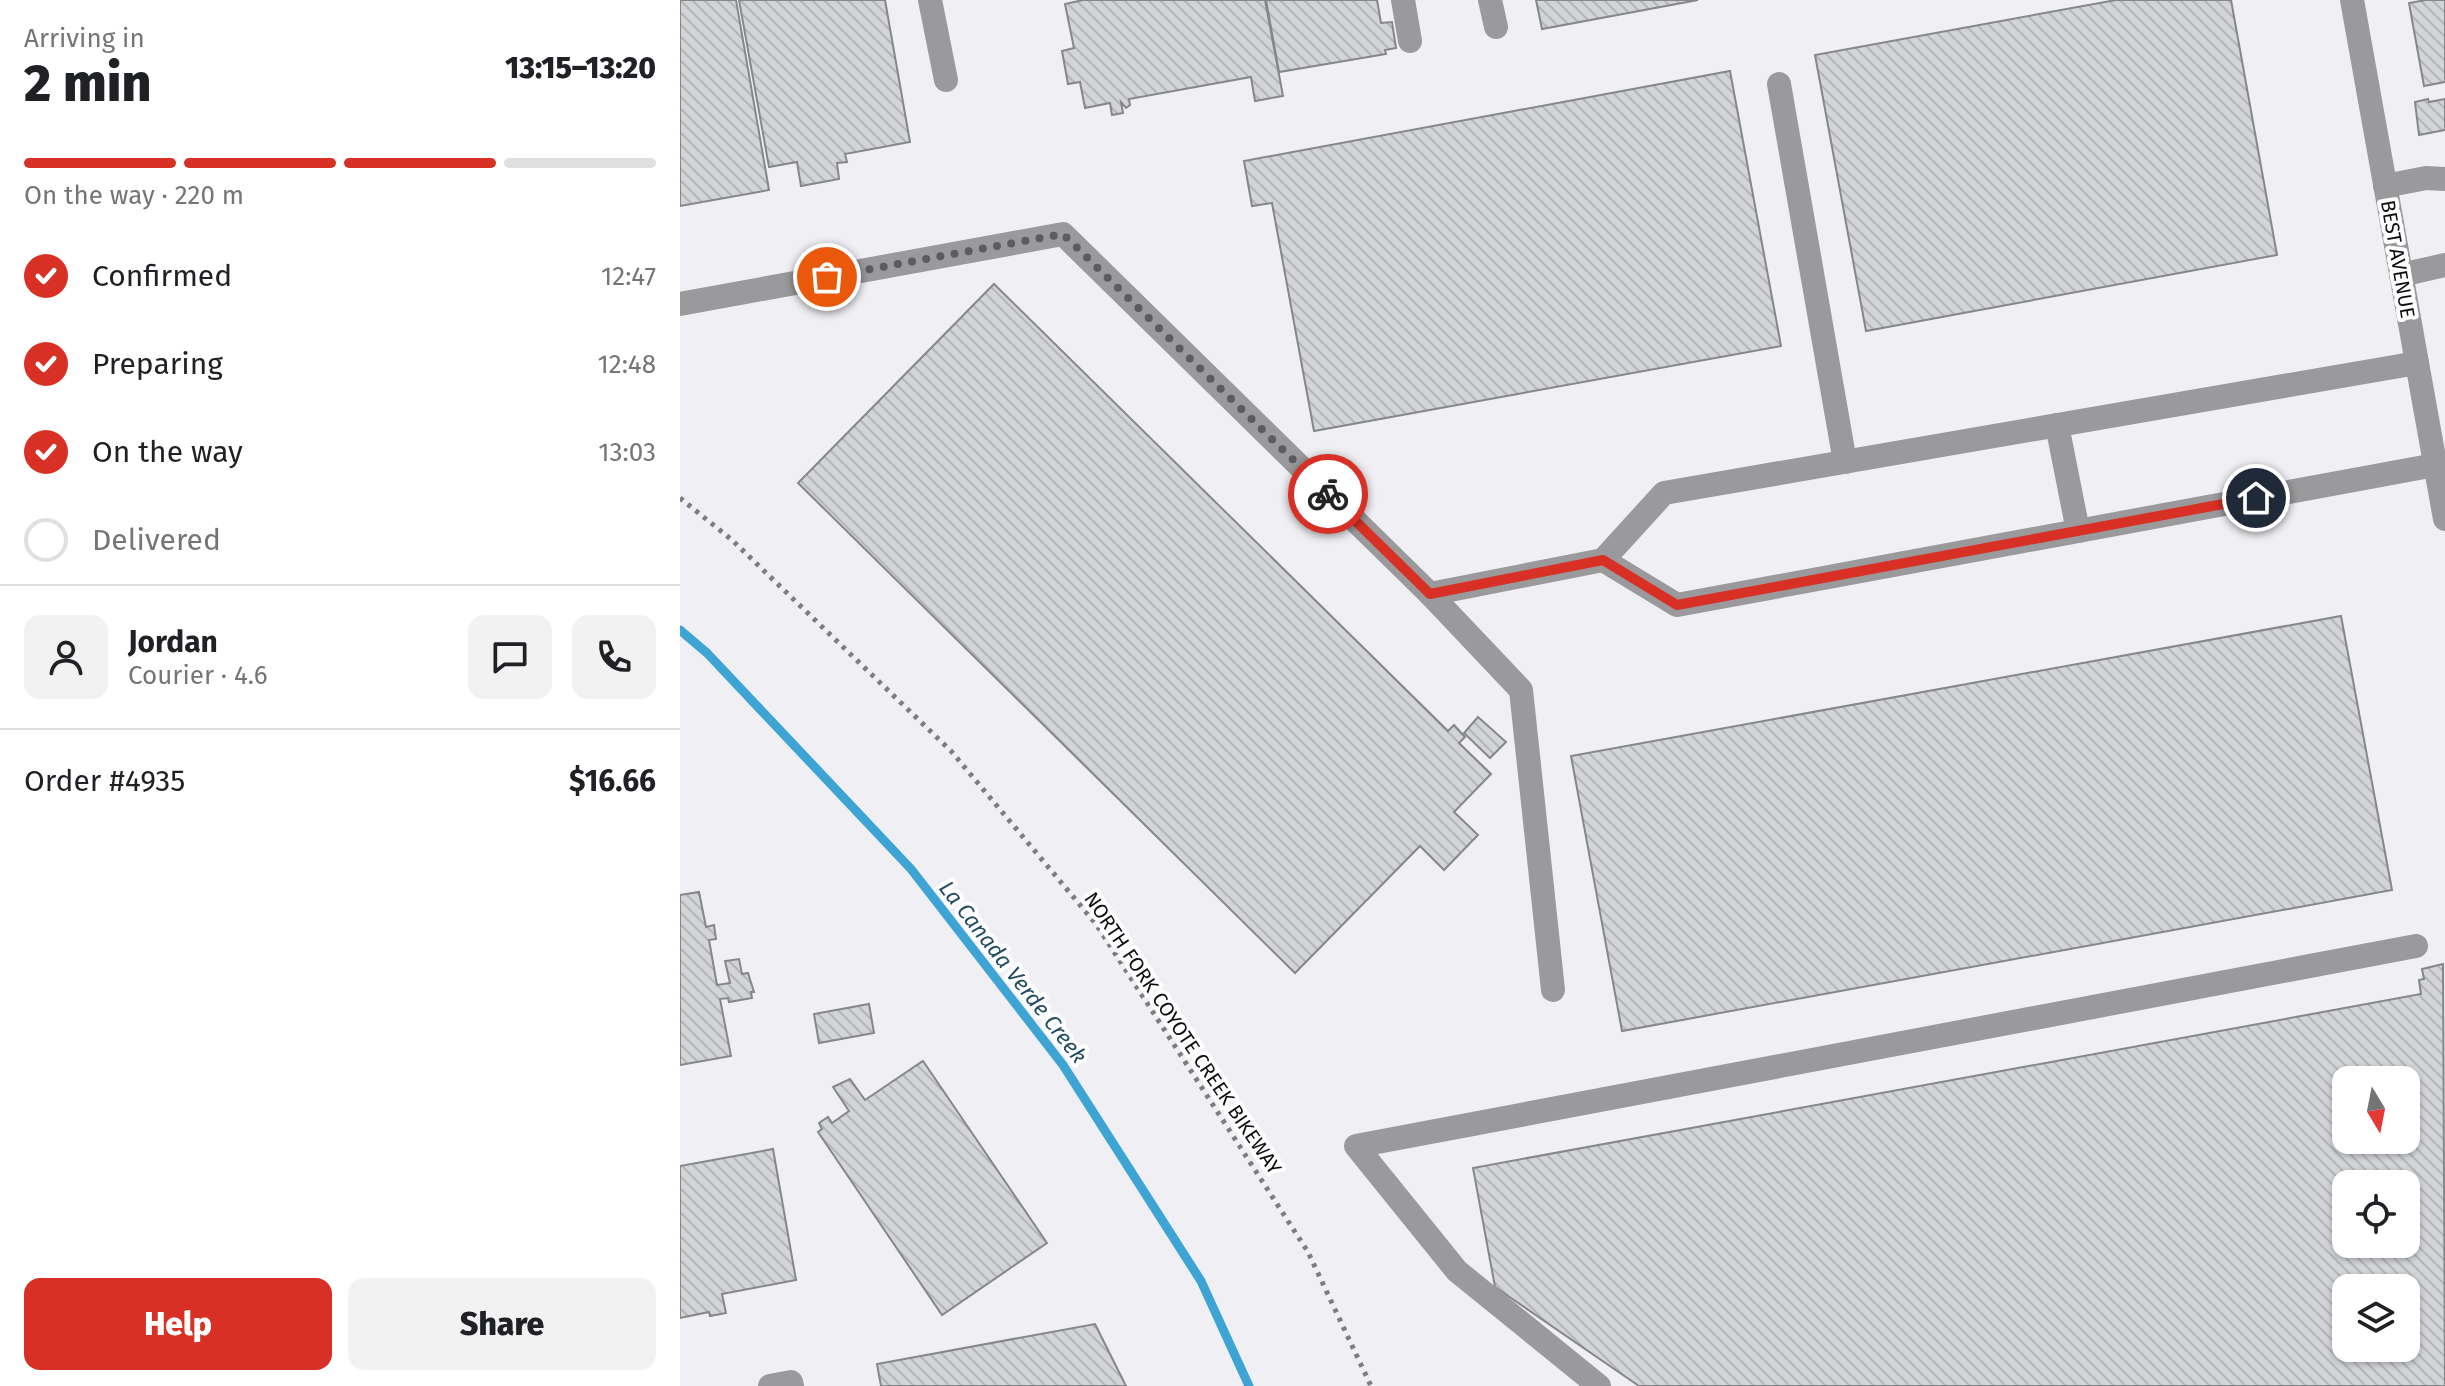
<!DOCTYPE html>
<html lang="en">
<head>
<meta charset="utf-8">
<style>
	:root { --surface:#fff; --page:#f2f2f2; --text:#202124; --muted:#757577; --line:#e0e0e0; --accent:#d93025 }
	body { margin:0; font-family:"Fira Sans",sans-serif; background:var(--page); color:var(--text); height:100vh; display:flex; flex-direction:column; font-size:30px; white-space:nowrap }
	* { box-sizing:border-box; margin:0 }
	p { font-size:26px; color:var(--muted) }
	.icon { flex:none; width:44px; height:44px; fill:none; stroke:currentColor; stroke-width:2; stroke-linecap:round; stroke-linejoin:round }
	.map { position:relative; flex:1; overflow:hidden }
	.side { display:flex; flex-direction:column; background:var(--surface); width:680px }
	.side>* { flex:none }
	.needle { width:52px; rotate:170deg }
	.tools { position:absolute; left:1652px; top:1066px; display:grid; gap:16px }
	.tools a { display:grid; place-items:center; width:88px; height:88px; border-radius:16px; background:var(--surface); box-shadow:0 2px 6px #0004; font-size:40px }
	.pin { position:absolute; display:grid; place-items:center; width:68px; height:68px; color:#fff; margin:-34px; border:4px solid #fff; border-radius:50%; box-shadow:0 2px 8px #0007 }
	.courier { position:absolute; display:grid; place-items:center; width:80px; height:80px; margin:-40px; border:6px solid #d93025; border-radius:50%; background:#fff; color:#222; box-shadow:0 2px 10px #0007 }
	.headline em { font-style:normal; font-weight:800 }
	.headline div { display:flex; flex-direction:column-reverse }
	.headline { display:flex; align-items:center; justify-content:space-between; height:136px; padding:0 24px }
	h1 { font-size:52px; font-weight:800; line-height:60px }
	.bar { display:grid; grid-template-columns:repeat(4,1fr); gap:12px 8px; align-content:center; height:96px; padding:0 24px }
	.bar i { height:10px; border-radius:6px; background:var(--line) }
	.bar .on { background:var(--accent) }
	.bar p { grid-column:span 4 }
	.line { display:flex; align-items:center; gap:20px; padding:0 24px; border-top:2px solid var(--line) }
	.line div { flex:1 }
	.round { display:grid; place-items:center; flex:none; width:84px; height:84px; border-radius:16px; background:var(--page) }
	ol { padding:0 24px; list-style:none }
	li { display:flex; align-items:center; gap:24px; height:88px }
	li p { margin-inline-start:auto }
	li .icon { padding:8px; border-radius:50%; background:var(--accent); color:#fff; stroke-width:4 }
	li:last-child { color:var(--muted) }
	li i { width:44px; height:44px; border:4px solid var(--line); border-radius:50% }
	.cta { display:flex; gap:16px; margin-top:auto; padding:16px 24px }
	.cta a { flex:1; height:92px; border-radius:16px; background:var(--accent); color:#fff; font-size:32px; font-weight:800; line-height:92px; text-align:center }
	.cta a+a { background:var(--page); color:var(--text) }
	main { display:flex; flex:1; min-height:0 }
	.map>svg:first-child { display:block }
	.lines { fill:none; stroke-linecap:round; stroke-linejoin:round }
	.stream { stroke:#3da4d4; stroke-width:9 }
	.building { fill:url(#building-back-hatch); stroke:#858789; stroke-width:2; fill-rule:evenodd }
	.path { stroke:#7c7d7f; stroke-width:5; stroke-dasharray:4 6; stroke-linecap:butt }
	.minor { stroke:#9a999b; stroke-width:24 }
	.done { stroke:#5c5c5e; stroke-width:8; stroke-dasharray:0 14.4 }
	.route { stroke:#d93025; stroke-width:10 }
	.labels { text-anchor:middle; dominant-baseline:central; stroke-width:8; stroke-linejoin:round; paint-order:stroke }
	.street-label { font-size:20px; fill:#0c0d0e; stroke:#fefefe }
	.water-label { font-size:22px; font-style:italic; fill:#214b60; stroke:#fefefe }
</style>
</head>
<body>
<main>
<section class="side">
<div class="headline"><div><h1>2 min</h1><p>Arriving in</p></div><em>13:15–13:20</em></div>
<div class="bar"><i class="on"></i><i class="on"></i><i class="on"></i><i></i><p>On the way · 220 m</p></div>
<ol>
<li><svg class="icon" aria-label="check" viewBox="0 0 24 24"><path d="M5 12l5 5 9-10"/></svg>Confirmed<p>12:47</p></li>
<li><svg class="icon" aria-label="check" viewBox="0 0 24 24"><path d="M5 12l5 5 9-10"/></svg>Preparing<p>12:48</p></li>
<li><svg class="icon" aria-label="check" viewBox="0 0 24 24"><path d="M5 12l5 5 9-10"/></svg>On the way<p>13:03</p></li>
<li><i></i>Delivered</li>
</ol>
<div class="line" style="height:144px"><a class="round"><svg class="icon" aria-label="person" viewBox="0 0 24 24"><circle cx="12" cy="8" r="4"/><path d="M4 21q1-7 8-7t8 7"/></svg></a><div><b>Jordan</b><p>Courier · 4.6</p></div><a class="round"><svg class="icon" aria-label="chat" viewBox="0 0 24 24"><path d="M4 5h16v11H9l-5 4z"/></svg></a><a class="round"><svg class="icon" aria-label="phone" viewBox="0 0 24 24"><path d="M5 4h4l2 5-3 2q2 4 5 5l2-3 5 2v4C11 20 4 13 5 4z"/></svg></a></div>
<div class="line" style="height:104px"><div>Order #4935</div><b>$16.66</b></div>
<div class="cta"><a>Help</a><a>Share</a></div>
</section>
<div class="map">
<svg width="1765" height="1386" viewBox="0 0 1765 1386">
	<defs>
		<pattern id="building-back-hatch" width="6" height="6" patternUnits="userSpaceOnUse" patternTransform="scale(2)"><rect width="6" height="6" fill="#d2d4d7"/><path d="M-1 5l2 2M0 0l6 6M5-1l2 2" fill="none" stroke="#b3b5b7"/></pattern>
	</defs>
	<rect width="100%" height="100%" fill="#f0f0f4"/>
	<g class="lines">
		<polyline class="stream" points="0,630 27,653 231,869 383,1065 521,1281 569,1386"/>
	</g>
	<g class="building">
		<polygon points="0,0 56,0 89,190 0,206"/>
		<polygon points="59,0 205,0 230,142 165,154 167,162 157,163 159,179 121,186 117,162 89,167"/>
		<polygon points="403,0 585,0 603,96 575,101 571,77 449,99 450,105 446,108 441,102 443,113 432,115 430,103 405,108 400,82 388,84 382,51 394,48 385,4"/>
		<polygon points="586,0 697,0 701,23 712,22 716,48 705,50 706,54 599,72"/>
		<polygon points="856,0 1018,0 862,29"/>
		<polygon points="1436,0 1551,0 1597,255 1186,331 1135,55"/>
		<polygon points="1746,0 1765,0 1765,82 1744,86 1729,3"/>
		<polygon points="1050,71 1101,346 634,431 592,203 572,206 564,161"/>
		<polygon points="1748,99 1749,102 1765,99 1765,130 1739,135 1735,102"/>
		<polygon points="314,284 768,731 774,725 785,737 779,743 811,774 774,812 798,835 764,870 740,846 615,973 118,483"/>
		<polygon points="1661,616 1712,890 942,1031 891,756"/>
		<polygon points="798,717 826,742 810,758 784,733"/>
		<polygon points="19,892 26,927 34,925 36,939 29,940 37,985 50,983 45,961 59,959 62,974 68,973 74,992 71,992 72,998 49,1002 48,998 40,999 51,1056 0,1065 0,895"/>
		<path d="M1763,964L1765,1386H959L815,1287L793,1168L1741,994L1739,980L1744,979L1742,969ZM1666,1080H1726V1140H1666ZM1666,1184H1726V1244H1666ZM1666,1288H1726V1348H1666Z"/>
		<polygon points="189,1004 194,1033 139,1043 134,1014"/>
		<polygon points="243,1061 367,1243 262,1315 138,1132 142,1129 139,1123 148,1117 152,1123 169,1111 153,1087 170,1079 185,1100"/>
		<polygon points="93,1149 116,1280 42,1294 46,1313 30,1316 29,1312 0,1318 0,1166"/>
		<polygon points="415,1324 446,1386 201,1386 197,1364"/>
	</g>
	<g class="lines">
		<polyline class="path" points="0,498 52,540 271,751 416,924 628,1252 691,1386"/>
		<g class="minor">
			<polyline points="250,0 266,80"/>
			<polyline points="723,0 730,41"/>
			<polyline points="810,0 816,27"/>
			<polyline points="1672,0 1765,519"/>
			<polyline points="1099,84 1165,462"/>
			<polyline points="1705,186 1746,178 1765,179"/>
			<polyline points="1721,275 1765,265"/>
			<polyline points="0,304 383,234 750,594 923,560 984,493 1737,363"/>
			<polyline points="1377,425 1398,531"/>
			<polyline points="923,560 997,605 1755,465"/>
			<polyline points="750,594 841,690 873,990"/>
			<polyline points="90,1386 111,1382 112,1386"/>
			<polyline points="919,1386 777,1271 676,1146 1736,946"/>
		</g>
	</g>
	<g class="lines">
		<polyline class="done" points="147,277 383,234 648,494"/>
		<polyline class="route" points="648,494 750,594 923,560 997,605 1576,498"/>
	</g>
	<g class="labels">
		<g class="street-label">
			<text transform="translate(1718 259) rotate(80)">BEST AVENUE</text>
			<text transform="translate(503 1033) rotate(56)">NORTH FORK COYOTE CREEK BIKEWAY</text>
		</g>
		<g class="water-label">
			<text transform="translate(333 972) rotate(52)">La Canada Verde Creek</text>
		</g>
	</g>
</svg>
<div class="tools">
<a><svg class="needle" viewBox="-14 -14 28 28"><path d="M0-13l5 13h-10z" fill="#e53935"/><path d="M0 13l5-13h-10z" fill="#757577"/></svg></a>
<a><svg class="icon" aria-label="locate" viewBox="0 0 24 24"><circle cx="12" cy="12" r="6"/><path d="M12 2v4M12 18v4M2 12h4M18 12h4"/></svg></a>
<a><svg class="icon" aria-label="layers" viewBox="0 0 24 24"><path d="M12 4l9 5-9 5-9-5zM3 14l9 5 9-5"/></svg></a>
</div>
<div class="pin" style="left:147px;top:277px;background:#ea580c"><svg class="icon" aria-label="bag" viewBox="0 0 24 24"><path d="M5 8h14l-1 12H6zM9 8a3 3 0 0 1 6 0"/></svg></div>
<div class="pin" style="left:1576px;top:498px;background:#1f2937"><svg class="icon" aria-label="home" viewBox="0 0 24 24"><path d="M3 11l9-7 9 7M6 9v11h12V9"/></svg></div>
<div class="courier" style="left:648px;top:494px"><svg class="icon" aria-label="bike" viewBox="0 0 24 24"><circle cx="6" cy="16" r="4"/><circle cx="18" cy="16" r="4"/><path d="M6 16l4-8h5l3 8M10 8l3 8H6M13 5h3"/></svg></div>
</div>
</main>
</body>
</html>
